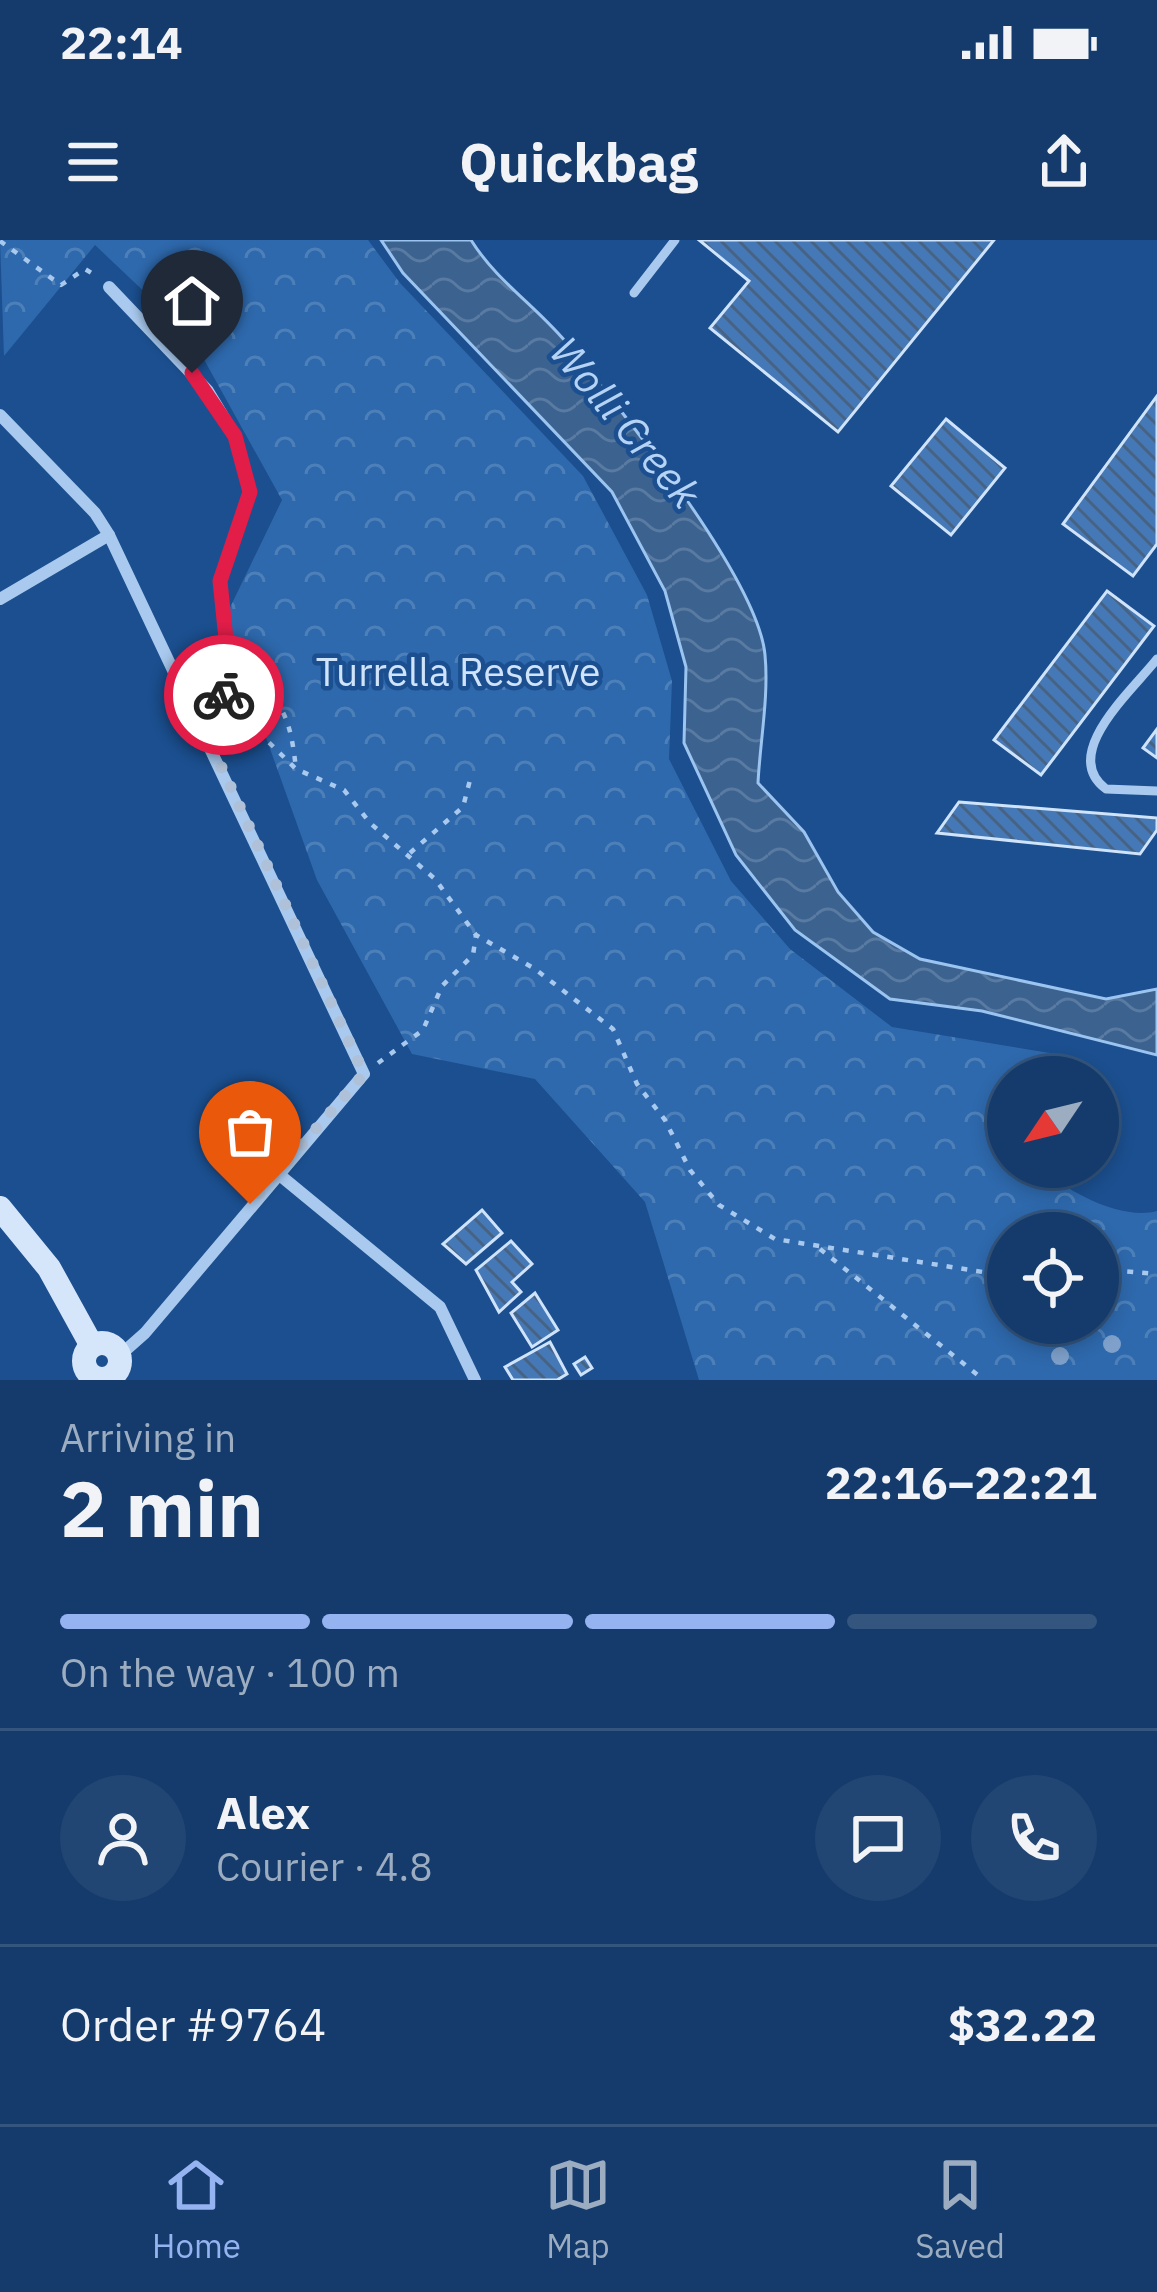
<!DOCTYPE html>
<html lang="en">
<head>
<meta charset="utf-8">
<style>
	:root { --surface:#143b6b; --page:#214673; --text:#f1f3f6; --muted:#9dadc1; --line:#33557e; --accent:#95b2f1 }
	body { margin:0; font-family:"IBM Plex Sans",sans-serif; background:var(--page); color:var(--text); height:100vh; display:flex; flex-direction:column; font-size:45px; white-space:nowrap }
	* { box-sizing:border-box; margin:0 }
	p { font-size:39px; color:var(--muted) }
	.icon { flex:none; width:66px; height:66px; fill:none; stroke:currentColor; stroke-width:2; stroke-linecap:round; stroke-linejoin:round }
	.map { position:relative; height:1140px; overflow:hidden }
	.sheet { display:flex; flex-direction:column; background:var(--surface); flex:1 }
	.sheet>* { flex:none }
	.needle { width:78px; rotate:235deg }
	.tools { position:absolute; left:987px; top:816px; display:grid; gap:24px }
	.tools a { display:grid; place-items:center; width:132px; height:132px; border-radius:50%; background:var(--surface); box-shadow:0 6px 18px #0003,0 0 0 3px var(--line); font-size:60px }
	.pin { position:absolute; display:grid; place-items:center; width:102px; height:102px; color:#fff; margin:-123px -51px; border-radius:50% 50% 50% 0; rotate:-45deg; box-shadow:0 0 12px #0007 }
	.pin .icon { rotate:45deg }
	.courier { position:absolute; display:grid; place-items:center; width:120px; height:120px; margin:-60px; border:9px solid #e11d48; border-radius:50%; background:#fff; color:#222; box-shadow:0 3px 15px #0007 }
	.summary em { font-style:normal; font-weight:700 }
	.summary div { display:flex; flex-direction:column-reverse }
	.summary { display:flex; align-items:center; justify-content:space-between; height:204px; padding:0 60px }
	h1 { font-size:78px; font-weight:700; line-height:90px }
	.bar { display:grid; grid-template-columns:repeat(4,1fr); gap:18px 12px; align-content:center; height:144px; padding:0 60px }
	.bar i { height:15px; border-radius:9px; background:var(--line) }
	.bar .on { background:var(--accent) }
	.bar p { grid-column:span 4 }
	.line { display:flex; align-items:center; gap:30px; padding:0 60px; border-top:3px solid var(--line) }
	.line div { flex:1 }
	.round { display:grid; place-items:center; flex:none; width:126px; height:126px; border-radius:63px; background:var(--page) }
	.status { display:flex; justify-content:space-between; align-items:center; height:84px; padding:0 60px; background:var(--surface); direction:ltr }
	.status svg { height:33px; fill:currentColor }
	header { display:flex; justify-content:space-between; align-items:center; height:156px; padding:0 60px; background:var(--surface); font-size:54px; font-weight:700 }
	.dock { display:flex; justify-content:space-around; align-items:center; height:168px; border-top:3px solid var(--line); background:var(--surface); font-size:33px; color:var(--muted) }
	.dock a { display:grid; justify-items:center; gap:6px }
	.dock .on { color:var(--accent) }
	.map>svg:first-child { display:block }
	.park { fill:url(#park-crowns); fill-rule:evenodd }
	.water { fill:url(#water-waves); stroke:#9cc4f0; stroke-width:3 }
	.building { fill:url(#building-back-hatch); stroke:#cfe3fa; stroke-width:3 }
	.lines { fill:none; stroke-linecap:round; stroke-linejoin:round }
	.path { stroke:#a9c9ee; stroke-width:4.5; stroke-dasharray:6 9; stroke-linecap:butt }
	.service { stroke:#a9c9ee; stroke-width:9 }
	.minor { stroke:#a9c9ee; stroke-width:12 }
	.secondary { stroke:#d6e6fa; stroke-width:24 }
	.tree { fill:#7ea0ca }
	.done { stroke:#afc1d8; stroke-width:12; stroke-dasharray:0 21.6 }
	.route { stroke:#e11d48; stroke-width:15 }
	.labels { text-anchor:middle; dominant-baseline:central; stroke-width:9; stroke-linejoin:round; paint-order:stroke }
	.park-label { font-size:39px; fill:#cfe3fa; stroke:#1b4f8f }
	.water-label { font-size:42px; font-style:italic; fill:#b5d3f5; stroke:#1b4f8f }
</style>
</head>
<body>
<div class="status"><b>22:14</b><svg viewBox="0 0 49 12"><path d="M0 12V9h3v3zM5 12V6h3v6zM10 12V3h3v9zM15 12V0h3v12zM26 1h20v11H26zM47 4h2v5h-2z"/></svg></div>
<header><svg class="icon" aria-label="menu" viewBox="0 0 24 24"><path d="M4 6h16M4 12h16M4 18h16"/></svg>Quickbag<svg class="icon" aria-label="share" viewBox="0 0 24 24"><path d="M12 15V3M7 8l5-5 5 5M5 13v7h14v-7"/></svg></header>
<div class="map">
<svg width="1157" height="1140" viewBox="0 0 1157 1140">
	<defs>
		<pattern id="park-crowns" width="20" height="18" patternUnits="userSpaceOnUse" patternTransform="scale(3)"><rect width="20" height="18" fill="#2e69ad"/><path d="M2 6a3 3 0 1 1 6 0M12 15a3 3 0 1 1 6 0" fill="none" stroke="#4d80b9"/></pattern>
		<pattern id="water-waves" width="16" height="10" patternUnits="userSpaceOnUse" patternTransform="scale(3)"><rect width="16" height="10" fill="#3c6290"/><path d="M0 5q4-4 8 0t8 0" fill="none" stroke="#597aa1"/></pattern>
		<pattern id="building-back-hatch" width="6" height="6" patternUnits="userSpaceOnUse" patternTransform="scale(3)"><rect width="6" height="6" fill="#4478b7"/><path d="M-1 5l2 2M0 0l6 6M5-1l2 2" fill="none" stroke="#486282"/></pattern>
	</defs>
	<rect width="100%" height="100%" fill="#1b4f8f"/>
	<path class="park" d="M0,0H368L400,43L583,236L647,355L672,441L669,519L731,641L790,709L892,787L1062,815L1045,837H1008V927H1041C1065,951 1122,981 1157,971V1140H699L645,962L535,839L412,814L317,640L224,380L282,260L191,96L95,5L4,116ZM1008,993H1098V1083H1008Z"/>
	<path class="water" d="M381,0H471C497,42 540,69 570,107C622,171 758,339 765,415C769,456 760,502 758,543L804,592L838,652L873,692L920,719L1106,759L1157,749V815L982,771L890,759L795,690L736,615L684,503L686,427L665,351L612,252L403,33Z"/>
	<g class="building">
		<polygon points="699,0 994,0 838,192 710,88 749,41"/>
		<polygon points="1157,156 1157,304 1133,336 1063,284"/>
		<polygon points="946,179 1005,228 951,295 891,246"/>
		<polygon points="1107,351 1154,386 1041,535 994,500"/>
		<polygon points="1157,489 1157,518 1143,508"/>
		<polygon points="959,562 1157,578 1157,590 1140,614 937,593"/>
		<polygon points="482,970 502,993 466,1024 443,1004"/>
		<polygon points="511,1001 532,1024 512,1042 521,1052 499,1072 476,1030"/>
		<polygon points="535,1053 558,1090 532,1107 511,1073"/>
		<polygon points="550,1102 567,1134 557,1140 513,1140 505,1127"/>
		<polygon points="585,1117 592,1128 581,1135 574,1124"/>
	</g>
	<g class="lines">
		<g class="path">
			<polyline points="0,1 61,45 85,29 98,37"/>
			<path d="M239,434C284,453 291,483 296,529"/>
			<polyline points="237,471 296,529 344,550 370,583 435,639 476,695 535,729 613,789 637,844 665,880 690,930 719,965 775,999 1008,1036"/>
			<polyline points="410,613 463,567 470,540"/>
			<polyline points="378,823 423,790 442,746 473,715 476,695"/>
			<polyline points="820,1009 984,1140"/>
			<polyline points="1098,1034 1109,1030 1157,1034"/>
		</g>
		<g class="service">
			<polyline points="634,53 675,0"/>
			<path d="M1157,419C1132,451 1059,514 1106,549L1157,551"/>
		</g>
		<g class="minor">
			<polyline points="109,47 208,151 235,196 250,252 220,341 227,408 223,460 200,481"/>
			<polyline points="0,175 95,273 109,295 364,834 145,1093 119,1116"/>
			<polyline points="0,359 109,295"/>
			<polyline points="276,932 440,1067 475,1140"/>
		</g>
		<g class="secondary">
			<polyline points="0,968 49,1028 92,1106"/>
			<circle cx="102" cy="1121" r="18"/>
		</g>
	</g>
	<g class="tree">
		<circle cx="1112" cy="1104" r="9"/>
		<circle cx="1060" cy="1116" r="9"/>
	</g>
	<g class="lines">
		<polyline class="done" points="224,455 200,481 364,834 250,964"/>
		<polyline class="route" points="192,133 235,196 250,252 220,341 227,409 224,455"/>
	</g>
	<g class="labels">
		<g class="park-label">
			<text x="458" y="431">Turrella Reserve</text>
		</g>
		<g class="water-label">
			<text transform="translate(626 182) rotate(50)">Wolli Creek</text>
		</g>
	</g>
</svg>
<div class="tools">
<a><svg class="needle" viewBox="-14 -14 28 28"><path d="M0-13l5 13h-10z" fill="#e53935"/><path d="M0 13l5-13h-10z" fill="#9dadc1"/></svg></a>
<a><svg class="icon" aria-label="locate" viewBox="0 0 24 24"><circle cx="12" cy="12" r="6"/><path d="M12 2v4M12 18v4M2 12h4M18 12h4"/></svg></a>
</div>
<div class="pin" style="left:250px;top:964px;background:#ea580c"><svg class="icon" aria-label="bag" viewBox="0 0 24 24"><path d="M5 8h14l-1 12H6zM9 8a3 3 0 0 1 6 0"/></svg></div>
<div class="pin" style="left:192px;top:133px;background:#1f2937"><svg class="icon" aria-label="home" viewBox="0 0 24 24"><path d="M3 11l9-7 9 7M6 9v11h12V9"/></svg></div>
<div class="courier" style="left:224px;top:455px"><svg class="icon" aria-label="bike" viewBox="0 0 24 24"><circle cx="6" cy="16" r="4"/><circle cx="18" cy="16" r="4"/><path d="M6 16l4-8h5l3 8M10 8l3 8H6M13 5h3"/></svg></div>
</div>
<section class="sheet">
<div class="summary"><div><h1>2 min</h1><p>Arriving in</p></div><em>22:16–22:21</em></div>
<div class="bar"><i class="on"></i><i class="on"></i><i class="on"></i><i></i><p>On the way · 100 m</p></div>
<div class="line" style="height:216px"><a class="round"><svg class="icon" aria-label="person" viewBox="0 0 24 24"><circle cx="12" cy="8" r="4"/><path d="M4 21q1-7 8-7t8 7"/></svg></a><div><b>Alex</b><p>Courier · 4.8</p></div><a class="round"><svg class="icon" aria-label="chat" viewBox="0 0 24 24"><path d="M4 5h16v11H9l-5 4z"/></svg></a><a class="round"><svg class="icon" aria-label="phone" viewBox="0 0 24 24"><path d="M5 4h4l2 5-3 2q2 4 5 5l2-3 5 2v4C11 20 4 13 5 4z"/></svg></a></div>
<div class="line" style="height:156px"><div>Order #9764</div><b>$32.22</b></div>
</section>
<nav class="dock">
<a class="on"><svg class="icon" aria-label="home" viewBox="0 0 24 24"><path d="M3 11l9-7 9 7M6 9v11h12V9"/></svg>Home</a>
<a><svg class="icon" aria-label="map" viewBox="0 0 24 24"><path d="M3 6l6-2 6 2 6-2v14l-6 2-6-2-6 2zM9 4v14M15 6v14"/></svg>Map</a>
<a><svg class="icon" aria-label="saved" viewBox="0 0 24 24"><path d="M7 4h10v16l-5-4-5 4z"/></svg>Saved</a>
</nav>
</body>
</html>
